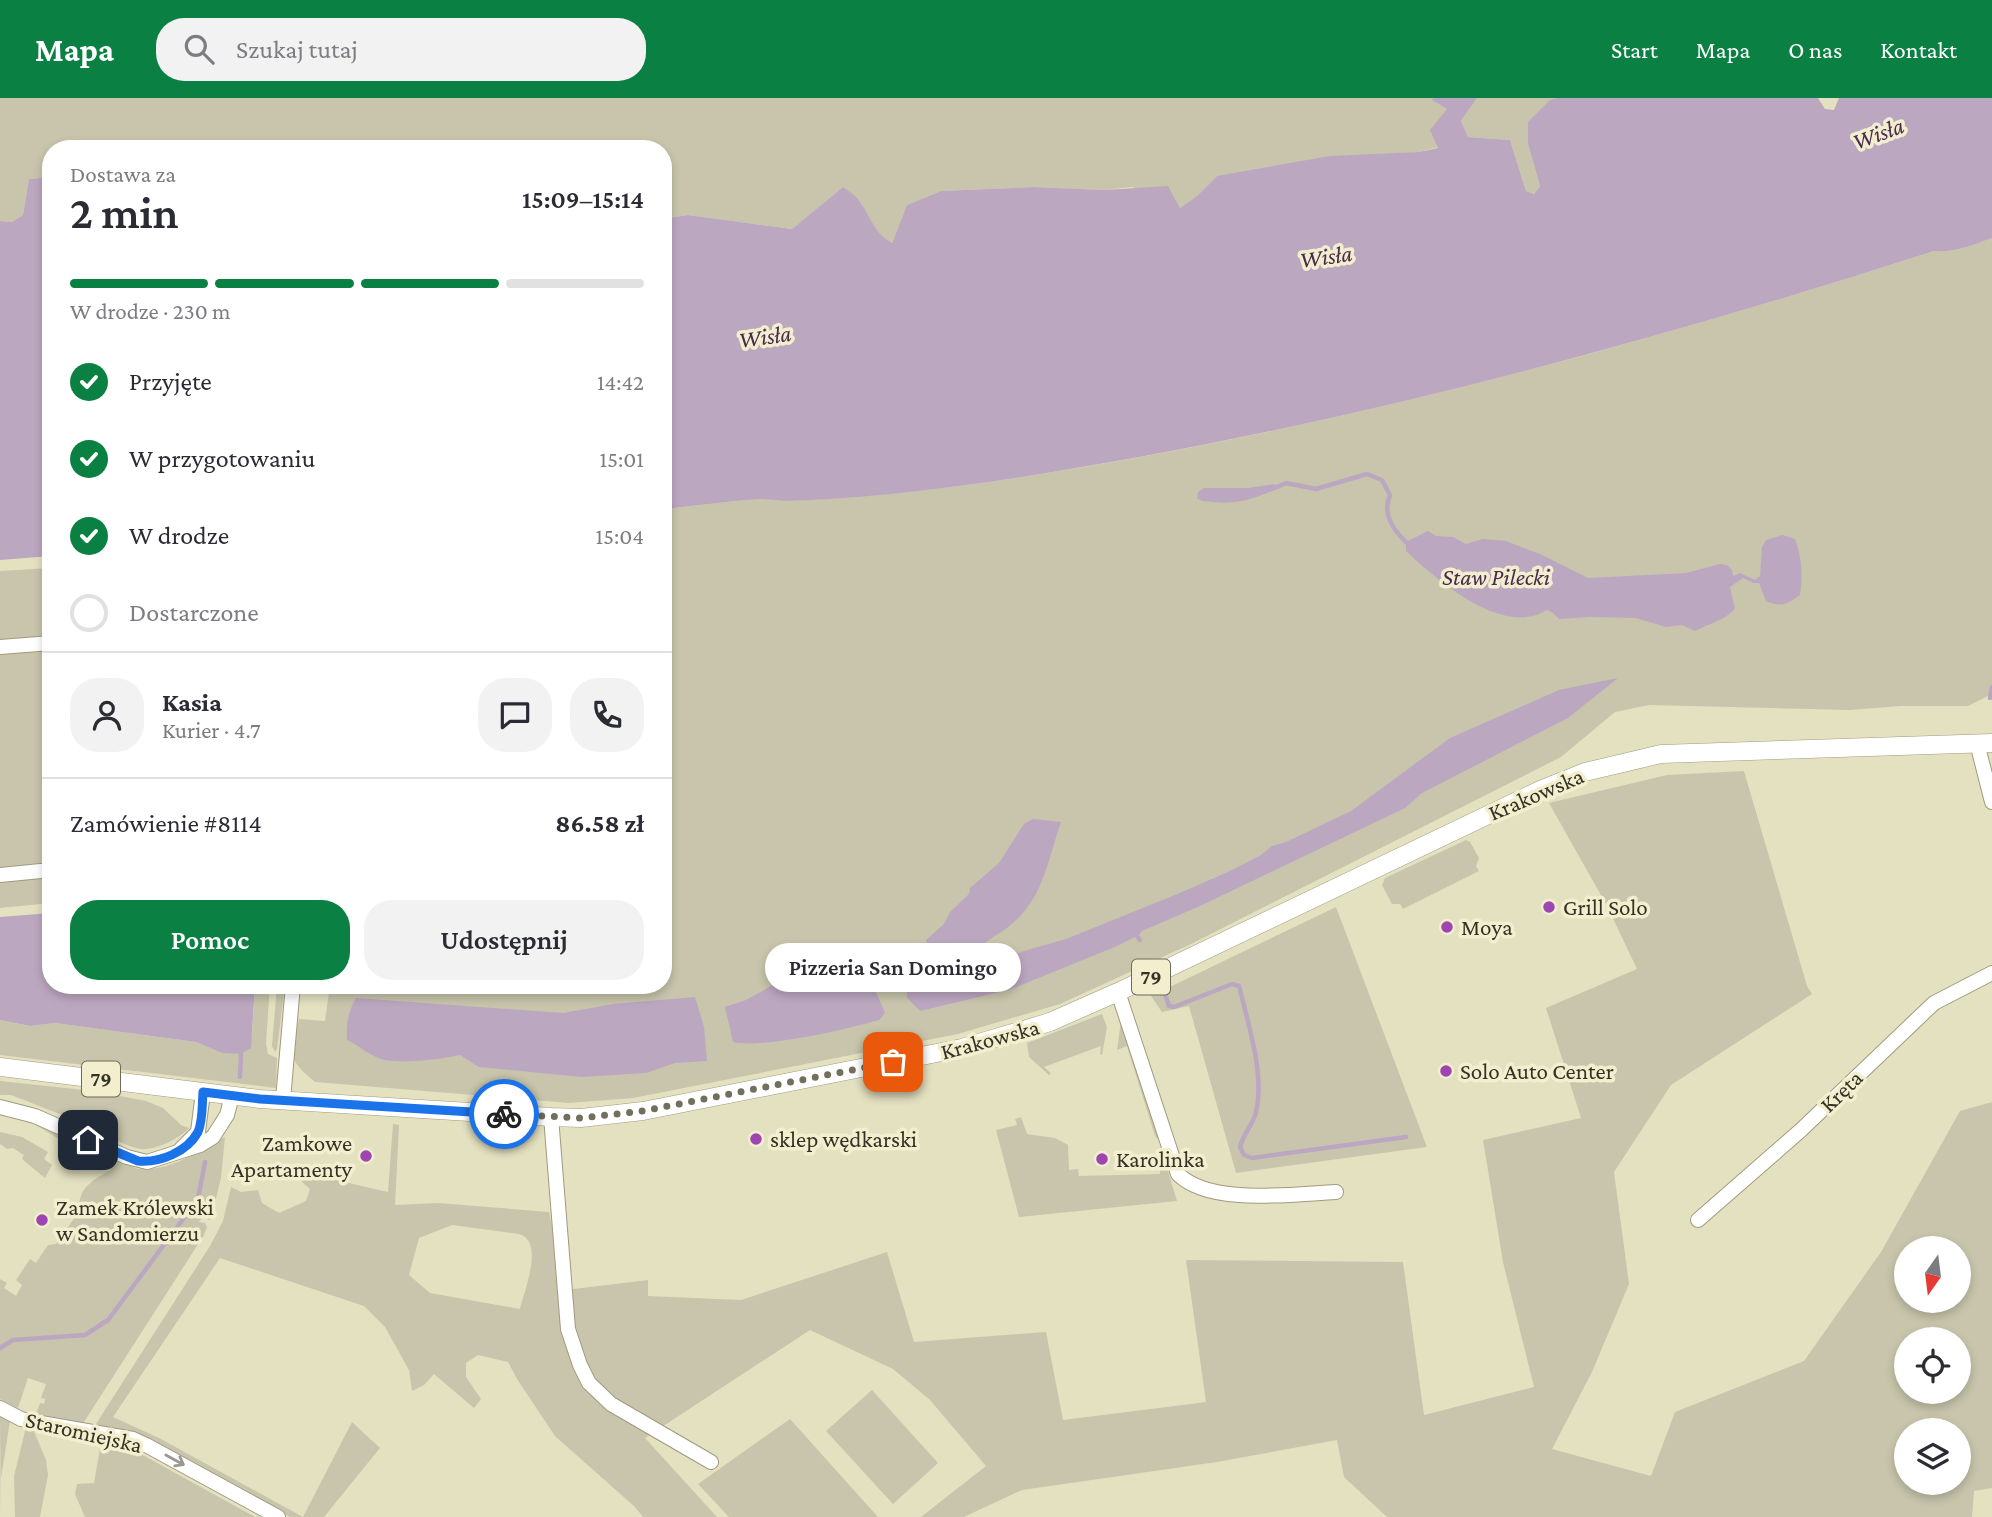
<!DOCTYPE html>
<html lang="pl">
<head>
<meta charset="utf-8">
<style>
	:root { --surface:#fff; --page:#f2f2f3; --text:#2b2b33; --muted:#7c7c81; --line:#e1e1e2; --accent:#0b8043 }
	body { margin:0; font-family:"Crimson Pro",serif; background:var(--page); color:var(--text); height:100vh; display:flex; flex-direction:column; font-size:26px; white-space:nowrap }
	* { box-sizing:border-box; margin:0 }
	p { font-size:23px; color:var(--muted) }
	.icon { flex:none; width:38px; height:38px; fill:none; stroke:currentColor; stroke-width:2; stroke-linecap:round; stroke-linejoin:round }
	.map { position:relative; flex:1; overflow:hidden }
	.side { position:absolute; left:42px; top:42px; width:630px; height:854px; display:flex; flex-direction:column; background:var(--surface); border-radius:28px; box-shadow:0 4px 10px #0003 }
	.side>* { flex:none }
	.needle { width:46px; rotate:194deg }
	.controls { position:absolute; left:1894px; top:1138px; display:grid; gap:14px }
	.controls a { display:grid; place-items:center; width:77px; height:77px; border-radius:50%; background:var(--surface); box-shadow:0 4px 10px #0003; font-size:35px }
	.pin { position:absolute; display:grid; place-items:center; width:60px; height:60px; color:#fff; margin:-30px; border-radius:14px; box-shadow:0 4px 10px #0006 }
	.courier { position:absolute; display:grid; place-items:center; width:70px; height:70px; margin:-35px; border:5px solid #1a73e8; border-radius:50%; background:#fff; color:#222; box-shadow:0 2px 9px #0007 }
	.bubble { position:absolute; height:49px; border-radius:24px; background:var(--surface); box-shadow:0 4px 10px #0003; font-size:23px; font-weight:600; line-height:49px; text-align:center }
	.headline em { font-style:normal; font-weight:600 }
	.headline div { display:flex; flex-direction:column-reverse }
	.headline { display:flex; align-items:center; justify-content:space-between; height:119px; padding:0 28px }
	h1 { font-size:46px; font-weight:600; line-height:52px }
	.bar { display:grid; grid-template-columns:repeat(4,1fr); gap:10px 7px; align-content:center; height:84px; padding:0 28px }
	.bar i { height:9px; border-radius:5px; background:var(--line) }
	.bar .selected { background:var(--accent) }
	.bar p { grid-column:span 4 }
	.line { display:flex; align-items:center; gap:18px; padding:0 28px; border-top:2px solid var(--line) }
	.line div { flex:1 }
	.round { display:grid; place-items:center; flex:none; width:74px; height:74px; border-radius:28px; background:var(--page) }
	ol { padding:0 28px; list-style:none }
	li { display:flex; align-items:center; gap:21px; height:77px }
	li p { margin-inline-start:auto }
	li .icon { padding:7px; border-radius:50%; background:var(--accent); color:#fff; stroke-width:4 }
	li:last-child { color:var(--muted) }
	li i { width:38px; height:38px; border:4px solid var(--line); border-radius:50% }
	.button { display:flex; gap:14px; margin-top:auto; padding:14px 28px }
	.button a { flex:1; height:80px; border-radius:28px; background:var(--accent); color:#fff; font-size:28px; font-weight:600; line-height:80px; text-align:center }
	.button a+a { background:var(--page); color:var(--text) }
	header { display:flex; align-items:center; gap:42px; box-sizing:border-box; height:98px; padding:0 35px; background:var(--accent); color:#fff }
	header strong { font-size:33px }
	nav { display:flex; gap:38px; margin-inline-start:auto; font-size:24px }
	.search { width:490px; height:63px; background:var(--page); display:flex; align-items:center; gap:18px; box-sizing:border-box; padding:0 24px; border-radius:28px; color:var(--muted); font-size:26px }
	.map>svg:first-child { display:block }
	.green { fill:#c8c5ac; fill-rule:evenodd }
	.water { fill:#bca7c1 }
	.lines { fill:none; stroke-linecap:round; stroke-linejoin:round }
	.stream { stroke:#bca7c1; stroke-width:4.5 }
	.minor-casing { stroke:#9f9b7e; stroke-width:16 }
	.major-casing { stroke:#9f9b7e; stroke-width:19 }
	.minor { stroke:#fff; stroke-width:14 }
	.major { stroke:#fff; stroke-width:18 }
	.oneway { stroke:#9a9892 }
	.done { stroke:#726f5c; stroke-width:7; stroke-dasharray:0 12.6 }
	.route { stroke:#1a73e8; stroke-width:9 }
	.poi-dot { fill:#9e45b1; stroke:#f2eece; stroke-width:2.5 }
	.labels { text-anchor:middle; dominant-baseline:central; stroke-width:7; stroke-linejoin:round; paint-order:stroke }
	.shield { fill:#f2eece; stroke:#6d6a58; stroke-width:2 }
	.shield-label { font-size:21px; font-weight:bold; fill:#343226 }
	.street-label { font-size:23px; fill:#343226; stroke:#f2eece }
	.poi-label { font-size:23px; fill:#343226; stroke:#f2eece; text-anchor:start }
	.water-label { font-size:24px; font-style:italic; fill:#492b50; stroke:#f2eece }
</style>
</head>
<body>
<header>
<strong>Mapa</strong>
<div class="search"><svg class="icon" aria-label="search" viewBox="0 0 24 24"><circle cx="10" cy="10" r="6"/><path d="M15 15l6 6"/></svg>Szukaj tutaj</div>
<nav><a>Start</a><a>Mapa</a><a>O nas</a><a>Kontakt</a></nav>
</header>
<div class="map">
<svg width="1992" height="1419" viewBox="0 0 1992 1419">
	<rect width="100%" height="100%" fill="#e4e1c1"/>
	<g class="green">
		<path d="M0,0H1433V2L1447,11L1438,49L1419,54L1217,78L1198,97L1180,110L1132,89L1105,92L1033,89L941,93L907,107L892,145C867,131 869,104 843,89L792,131L688,117L663,121V51H51V79L29,81L23,117L12,124L0,123Z"/>
		<polygon points="1477,0 1557,0 1550,2 1528,46 1540,88 1534,96 1526,93 1510,42 1468,39 1461,23"/>
		<path d="M1992,140V596L1968,608H1901L1849,612L1649,607L1615,614L1561,659L1191,846L1060,906L958,936L633,1000L569,1005L315,984C285,959 291,957 299,921L325,923L330,887H663V411C696,408 728,403 761,401C770,401 778,403 787,403C854,400 923,393 989,384C1313,336 1623,253 1934,153C1954,155 1974,147 1992,140Z"/>
		<polygon points="51,470 51,805 0,810 0,473"/>
		<path d="M1744,673L1807,888L1812,896L1671,987L1614,1074L1629,1186L1592,1274L1552,1351L1651,1378L1675,1314L1804,1263L1881,1154L1960,1013L1992,1004V1390L1974,1393L1972,1419H1387L1344,1379L1337,1342L1217,1364L1022,1392L964,1419H921L986,1368L930,1302L893,1271L810,1232L645,1340L717,1419H643L635,1409L555,1338L517,1281L508,1264L478,1257L466,1265V1279L481,1301L474,1310L434,1276L424,1287L412,1293L409,1272L385,1229L364,1208L220,1160L113,1319L159,1340L303,1419L352,1324L380,1350L324,1419H290L139,1337L94,1329L210,1148L223,1123L231,1089L241,1094L258,1092L262,1105L279,1115L306,1103L310,1091L302,1084L299,1073L326,1067L344,1084L388,1094L393,1026L399,1027L395,1107L438,1105L549,1114L565,1192L648,1182V1198L741,1202L887,1154L914,1244L1046,1234L1063,1322L1206,1304L1186,1162L1403,1164L1424,1317L1534,1289L1503,1164L1483,1042L1581,1020L1546,910L1637,871L1607,808L1549,705L1667,677ZM452,1127L519,1136C545,1143 524,1193 520,1211L430,1195L409,1177L419,1140ZM1906,1150H1958V1202H1906ZM1906,1241H1958V1293H1906ZM1906,1332H1958V1384H1906Z"/>
		<polygon points="1466,742 1470,744 1479,760 1476,768 1479,773 1403,811 1400,806 1392,806 1382,787 1385,780"/>
		<polygon points="1336,809 1427,1049 1236,1075 1189,908 1162,914 1151,898"/>
		<polygon points="255,887 270,887 266,946 268,956 277,960 276,990 0,957 0,922 30,928 55,925 196,944 222,955 252,939"/>
		<polygon points="277,887 285,887 277,951 275,954 272,948"/>
		<polygon points="1102,916 1107,929 1102,957 1100,956 1101,948 1044,969 1051,975 1049,977 1029,959 1027,945"/>
		<polygon points="1121,923 1165,1049 1155,1038 1127,948 1117,952"/>
		<path d="M0,983L94,993L146,1003L163,1010L181,1027L189,1030C180,1040 160,1050 146,1051C131,1053 101,1033 86,1027C61,1016 36,1007 11,997H0Z"/>
		<path d="M0,1017C26,1014 108,1059 138,1071C173,1073 195,1054 225,1039L221,1080L211,1121L209,1122L203,1118L199,1124L205,1125L207,1129L204,1137L82,1327L36,1316L40,1305L44,1306L45,1301L41,1300L46,1286L28,1280L18,1310L0,1301V1181L7,1185L4,1190L16,1198L22,1187L16,1182L30,1161L36,1165L48,1147L56,1146L80,1112C76,1091 95,1080 111,1072L98,1057L91,1060L85,1054L74,1051L75,1048H71L32,1025L10,1018Z"/>
		<polygon points="1021,1019 1027,1036 1055,1040 1068,1047 1069,1072 1078,1071 1079,1078 1160,1076 1160,1047 1177,1103 1019,1119 996,1032 1017,1027 1015,1021"/>
		<polygon points="0,1034 22,1039 48,1054 44,1061 52,1067 45,1080 22,1061 24,1057 13,1050 7,1051 0,1046"/>
		<polygon points="872,1292 938,1365 893,1406 826,1333"/>
		<polygon points="0,1318 10,1323 1,1380 1,1419"/>
		<polygon points="790,1321 878,1419 729,1419 698,1386"/>
		<polygon points="26,1329 33,1331 46,1362 48,1377 40,1419 15,1419 14,1378"/>
		<polygon points="101,1345 139,1355 255,1419 85,1419 75,1396 77,1386 94,1385"/>
	</g>
	<g class="water">
		<path d="M1433,0H1477L1461,23L1468,39L1510,42L1526,93L1534,96L1540,88L1528,46V24L1550,2L1557,0H1818L1825,11L1834,12L1839,0H1992V140C1974,147 1954,155 1934,153C1623,253 1312,336 989,384C923,393 854,401 787,403C778,403 769,401 761,401C728,403 696,408 663,411V121L688,117L792,131L843,89C870,104 867,131 892,145L907,107L941,93L1033,89L1105,92L1168,88L1180,110L1198,97L1217,78L1330,58L1419,54L1438,50L1430,32L1447,11L1432,2Z"/>
		<polygon points="51,79 51,458 0,462 0,123 12,124 23,117 29,81"/>
		<path d="M1274,386L1280,390C1254,400 1240,407 1213,404C1206,403 1203,405 1197,400L1198,394L1204,390H1249Z"/>
		<path d="M1428,433L1436,438L1453,439L1466,446L1483,441L1506,443L1540,456L1588,480L1686,475L1720,466L1727,467L1732,472L1733,478L1740,475L1755,482L1760,478L1762,449L1766,442L1782,437L1795,441C1802,460 1803,477 1800,497C1787,506 1781,510 1766,503L1759,485H1753L1743,480L1730,489L1735,511C1723,523 1710,525 1695,533L1682,527L1666,529L1636,520L1591,519L1559,521L1553,515L1547,512C1503,540 1437,482 1406,453V444Z"/>
		<path d="M1618,580L1568,620L1422,695L1405,710L1200,808L1142,833L1139,837L1117,848L1012,891L920,913L907,900V890L927,885C937,868 932,860 926,842L943,827L951,813L969,796L970,790L999,765L1024,726L1033,721L1061,724C1048,761 1044,798 1013,825C998,838 978,847 964,860L990,867L1024,853L1066,841L1175,797L1228,774L1261,757L1272,748L1286,744L1351,713L1450,640L1559,592Z"/>
		<polygon points="51,815 51,887 255,887 251,950 241,956 222,955 196,944 55,925 30,928 0,922 0,819"/>
		<path d="M862,861L885,915L879,922C848,931 762,951 733,944L725,909L746,902L814,864Z"/>
		<path d="M695,899L704,929L707,963L675,965L646,975L581,979L479,969L460,957C442,961 392,968 376,959C365,954 358,947 347,942C346,926 348,914 356,900L563,915L613,906Z"/>
	</g>
	<g class="lines">
		<g class="stream">
			<path d="M1277,389L1286,385L1316,391L1367,376L1382,382L1390,397C1382,415 1393,432 1406,444"/>
			<polyline points="1990,600 1992,589"/>
			<polyline points="1137,838 1140,842"/>
			<path d="M1165,896L1169,908L1174,909L1232,886L1239,888C1248,925 1265,977 1256,1014C1253,1027 1243,1036 1240,1049L1244,1057L1252,1060L1406,1039"/>
			<polyline points="240,979 241,956"/>
			<polyline points="0,1250 13,1242 85,1237 108,1222 198,1101 205,1064"/>
		</g>
		<g class="minor-casing">
			<g id="minor">
				<polyline points="0,549 51,545"/>
				<polyline points="1977,645 1992,704"/>
				<polyline points="0,777 51,772"/>
				<path d="M1118,894L1178,1076C1210,1108 1292,1096 1336,1094"/>
				<polyline points="283,1002 293,887"/>
				<polyline points="0,1009 35,1018 127,1059 147,1064 200,1047 213,1039 227,1017 232,998"/>
				<polyline points="551,1019 568,1231 580,1267 589,1285 611,1306 711,1364"/>
				<polyline points="181,1051 198,1034 203,994"/>
				<polyline points="1698,1122 1801,1032 1934,905 1992,875"/>
				<polyline points="0,1310 21,1321 35,1324 133,1341 146,1347 278,1419"/>
			</g>
		</g>
		<g class="major-casing">
			<polyline id="major" points="0,969 260,1001 551,1019 581,1020 643,1013 962,950 1050,924 1118,894 1540,692 1585,674 1661,656 1992,645"/>
		</g>
		<use href="#minor" class="minor"/>
		<use href="#major" class="major"/>
	</g>
	<defs><path id="oneway-shaft" d="M-6 0H5M1.5-3L5.5 0L1.5 3" fill="none" stroke-width="1.6" stroke-linecap="round" stroke-linejoin="round" transform="scale(1.75)"/></defs>
	<use class="oneway" href="#oneway-shaft" transform="translate(175 1362) rotate(29)"/>
	<g class="lines">
		<polyline class="done" points="504,1016 581,1020 643,1013 893,964"/>
		<path class="route" d="M88,1042L138,1063C160,1065 187,1054 198,1034C203,1023 202,1006 203,994L260,1001L504,1016"/>
	</g>
	<g class="poi-dot">
		<circle cx="1549" cy="809" r="7"/>
		<circle cx="1447" cy="829" r="7"/>
		<circle cx="1446" cy="973" r="7"/>
		<circle cx="756" cy="1041" r="7"/>
		<circle cx="366" cy="1058" r="7"/>
		<circle cx="1102" cy="1061" r="7"/>
		<circle cx="42" cy="1122" r="7"/>
	</g>
	<g class="labels">
		<g class="shield">
			<rect x="1132" y="861.5" width="38" height="35" rx="5"/>
			<rect x="82" y="963.5" width="38" height="35" rx="5"/>
		</g>
		<g class="shield-label">
			<text x="1151" y="879">79</text>
			<text x="101" y="981">79</text>
		</g>
		<g class="street-label">
			<text transform="translate(1536 696) rotate(-23)">Krakowska</text>
			<text transform="translate(990 941) rotate(-15)">Krakowska</text>
			<text transform="translate(1841 993) rotate(-44)">Kręta</text>
			<text transform="translate(84 1334) rotate(13)">Staromiejska</text>
		</g>
		<g class="poi-label">
			<text x="1563" y="809">Grill Solo</text>
			<text x="1461" y="829">Moya</text>
			<text x="1460" y="973">Solo Auto Center</text>
			<text x="770" y="1041">sklep wędkarski</text>
			<text x="352" y="1045" text-anchor="end">Zamkowe<tspan x="352" dy="26">Apartamenty</tspan></text>
			<text x="1116" y="1061">Karolinka</text>
			<text x="56" y="1109">Zamek Królewski<tspan x="56" dy="26">w Sandomierzu</tspan></text>
		</g>
		<g class="water-label">
			<text transform="translate(1878 35) rotate(-20)">Wisła</text>
			<text transform="translate(1326 158) rotate(-8)">Wisła</text>
			<text transform="translate(765 238) rotate(-8)">Wisła</text>
			<text x="1496" y="478">Staw Pilecki</text>
		</g>
	</g>
</svg>
<div class="controls">
<a><svg class="needle" viewBox="-14 -14 28 28"><path d="M0-13l5 13h-10z" fill="#e53935"/><path d="M0 13l5-13h-10z" fill="#7c7c81"/></svg></a>
<a><svg class="icon" aria-label="locate" viewBox="0 0 24 24"><circle cx="12" cy="12" r="6"/><path d="M12 2v4M12 18v4M2 12h4M18 12h4"/></svg></a>
<a><svg class="icon" aria-label="layers" viewBox="0 0 24 24"><path d="M12 4l9 5-9 5-9-5zM3 14l9 5 9-5"/></svg></a>
</div>
<div class="pin" style="left:893px;top:964px;background:#ea580c"><svg class="icon" aria-label="bag" viewBox="0 0 24 24"><path d="M5 8h14l-1 12H6zM9 8a3 3 0 0 1 6 0"/></svg></div>
<div class="pin" style="left:88px;top:1042px;background:#1f2937"><svg class="icon" aria-label="home" viewBox="0 0 24 24"><path d="M3 11l9-7 9 7M6 9v11h12V9"/></svg></div>
<div class="courier" style="left:504px;top:1016px"><svg class="icon" aria-label="bike" viewBox="0 0 24 24"><circle cx="6" cy="16" r="4"/><circle cx="18" cy="16" r="4"/><path d="M6 16l4-8h5l3 8M10 8l3 8H6M13 5h3"/></svg></div>
<div class="bubble" style="left:765px;top:845px;width:256px">Pizzeria San Domingo</div>
<section class="side">
<div class="headline"><div><h1>2 min</h1><p>Dostawa za</p></div><em>15:09–15:14</em></div>
<div class="bar"><i class="selected"></i><i class="selected"></i><i class="selected"></i><i></i><p>W drodze · 230 m</p></div>
<ol>
<li><svg class="icon" aria-label="check" viewBox="0 0 24 24"><path d="M5 12l5 5 9-10"/></svg>Przyjęte<p>14:42</p></li>
<li><svg class="icon" aria-label="check" viewBox="0 0 24 24"><path d="M5 12l5 5 9-10"/></svg>W przygotowaniu<p>15:01</p></li>
<li><svg class="icon" aria-label="check" viewBox="0 0 24 24"><path d="M5 12l5 5 9-10"/></svg>W drodze<p>15:04</p></li>
<li><i></i>Dostarczone</li>
</ol>
<div class="line" style="height:126px"><a class="round"><svg class="icon" aria-label="person" viewBox="0 0 24 24"><circle cx="12" cy="8" r="4"/><path d="M4 21q1-7 8-7t8 7"/></svg></a><div><b>Kasia</b><p>Kurier · 4.7</p></div><a class="round"><svg class="icon" aria-label="chat" viewBox="0 0 24 24"><path d="M4 5h16v11H9l-5 4z"/></svg></a><a class="round"><svg class="icon" aria-label="phone" viewBox="0 0 24 24"><path d="M5 4h4l2 5-3 2q2 4 5 5l2-3 5 2v4C11 20 4 13 5 4z"/></svg></a></div>
<div class="line" style="height:91px"><div>Zamówienie #8114</div><b>86.58 zł</b></div>
<div class="button"><a>Pomoc</a><a>Udostępnij</a></div>
</section>
</div>
</body>
</html>
